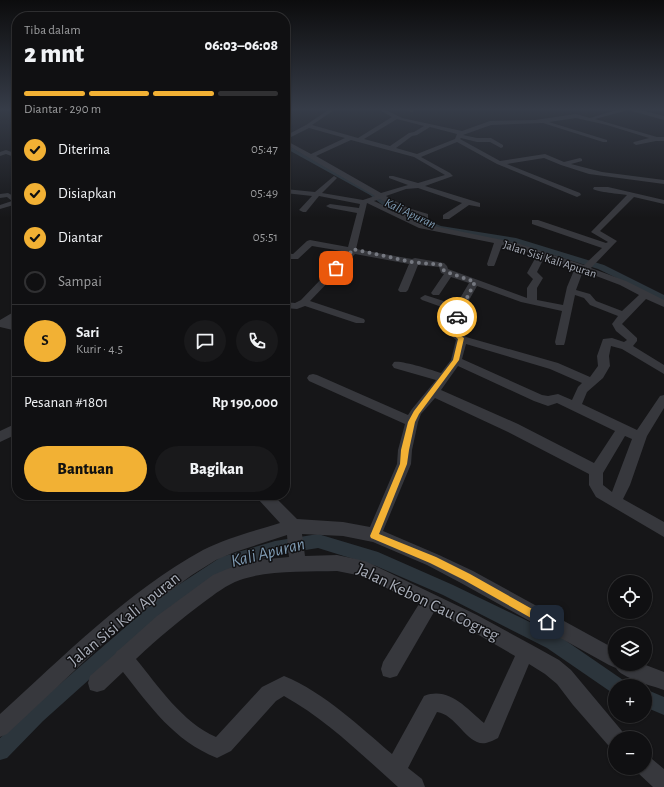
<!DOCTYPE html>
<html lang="id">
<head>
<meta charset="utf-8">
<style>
	:root { --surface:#101012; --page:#19191b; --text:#f1f3f6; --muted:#9c9d9f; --line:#303032; --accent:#f2b134 }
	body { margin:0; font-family:"Alegreya Sans",sans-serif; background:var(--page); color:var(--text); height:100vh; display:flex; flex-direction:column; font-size:15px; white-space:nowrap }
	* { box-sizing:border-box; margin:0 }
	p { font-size:13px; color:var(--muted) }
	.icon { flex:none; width:22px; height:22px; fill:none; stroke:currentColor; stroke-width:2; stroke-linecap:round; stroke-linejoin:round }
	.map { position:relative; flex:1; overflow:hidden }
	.sheet { position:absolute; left:12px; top:12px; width:278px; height:488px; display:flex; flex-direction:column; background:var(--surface); border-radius:16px; box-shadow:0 1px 3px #0004,0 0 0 1px var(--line) }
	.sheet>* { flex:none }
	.fabs { position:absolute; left:608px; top:575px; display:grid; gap:8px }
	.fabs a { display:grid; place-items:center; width:44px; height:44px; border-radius:50%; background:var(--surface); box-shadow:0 1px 3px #0004,0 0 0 1px var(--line); font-size:20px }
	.pin { position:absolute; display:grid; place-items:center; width:34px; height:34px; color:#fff; margin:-17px; border-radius:8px; box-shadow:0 2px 6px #0006 }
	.courier { position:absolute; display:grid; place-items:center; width:40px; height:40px; margin:-20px; border:3px solid #f2b134; border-radius:50%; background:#fff; color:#222; box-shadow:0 1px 5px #0007 }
	.overview em { font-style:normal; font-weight:800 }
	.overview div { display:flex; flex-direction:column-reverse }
	.overview { display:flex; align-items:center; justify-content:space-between; height:68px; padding:0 12px }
	h1 { font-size:26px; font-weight:800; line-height:30px }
	.bar { display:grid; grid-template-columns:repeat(4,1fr); gap:6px 4px; align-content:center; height:48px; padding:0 12px }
	.bar i { height:5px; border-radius:3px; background:var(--line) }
	.bar .active { background:var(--accent) }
	.bar p { grid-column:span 4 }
	.line { display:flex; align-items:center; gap:10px; padding:0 12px; border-top:1px solid var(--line) }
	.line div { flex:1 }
	.round { display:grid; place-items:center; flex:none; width:42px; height:42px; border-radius:21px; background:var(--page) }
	ol { padding:0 12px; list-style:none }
	li { display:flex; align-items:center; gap:12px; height:44px }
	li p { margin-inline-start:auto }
	li .icon { padding:4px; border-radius:50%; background:var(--accent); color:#111; stroke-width:4 }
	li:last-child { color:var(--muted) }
	li i { width:22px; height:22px; border:2px solid var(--line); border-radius:50% }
	.cta { display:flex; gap:8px; margin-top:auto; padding:8px 12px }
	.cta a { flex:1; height:46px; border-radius:24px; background:var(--accent); color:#111; font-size:16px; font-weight:800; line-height:46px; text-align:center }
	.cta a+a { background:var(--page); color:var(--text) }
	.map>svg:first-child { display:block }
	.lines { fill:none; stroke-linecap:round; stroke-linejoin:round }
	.canal { fill:#2c353c; fill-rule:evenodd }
	.minor { fill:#37383d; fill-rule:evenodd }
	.route { fill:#f2b134 }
	.done { stroke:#757880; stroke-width:4; stroke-dasharray:0 7.2 }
	.labels { text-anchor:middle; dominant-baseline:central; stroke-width:3; stroke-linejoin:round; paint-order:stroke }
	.far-street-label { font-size:12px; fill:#a8adb8; stroke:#111113 }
	.far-water-label { font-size:13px; font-style:italic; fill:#7f9bb3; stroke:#111113 }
	.near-street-label { font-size:17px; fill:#a8adb8; stroke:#111113 }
	.near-water-label { font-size:18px; font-style:italic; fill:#7f9bb3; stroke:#111113 }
</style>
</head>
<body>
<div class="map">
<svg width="664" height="787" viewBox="0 0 664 787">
	<rect width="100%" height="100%" fill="#161618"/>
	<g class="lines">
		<g class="canal">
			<polygon points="285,144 374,193 389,205 426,220 441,226 516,238 604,265 664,295 664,301 598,269 512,242 439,230 420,224 385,207 370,195 285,148"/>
			<polygon points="318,534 378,552 453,585 559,636 623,680 626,686 615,686 615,694 611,692 547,648 443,595 376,566 318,548 275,555 230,568 170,607 43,721 7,758 0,760 0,738 31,709 160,597 221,557 275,541"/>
			<polygon points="645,689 664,697 664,715 645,707"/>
		</g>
		<g class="minor">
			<path d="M331,108H337L312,125L358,138L392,117L376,108H382L402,118L462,131L490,121L535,120L576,114L590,118L623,108H632L664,116V120L628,110L595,119L657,137H664V141H656L636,145L633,143L634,142L649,138L607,125L576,118L549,122L607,140V142H603L543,123L491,125L463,135L477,138H491L503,145V147L501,148L490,142H477L461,138L460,139L500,161L545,154L564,162L580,158L582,159V161L571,164L602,172L664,180V184L589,174L561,165L544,158L507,164L580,193L581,195L577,197L497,164L457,142L421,157L450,173L453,176L425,186L480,203V207L469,205L449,219H443V215L462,203L418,188L406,189L386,196L408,208L428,214V218H425L402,212L380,199L374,201L424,224L517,243L584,265L602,248L532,224V220H538L606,243L608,242L591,232L627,195C620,194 597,192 593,189L594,187H608L664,200V204L634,197L600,231L617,241L591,268L626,281L664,300V307L646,299L622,324L637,338V341L633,346L664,365V374L622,349L611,346L609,356L610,366L603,378L587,392L582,404L637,430L660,396L664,395V408L647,436L630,485L623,499L664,522V537L596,497L589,485V474L508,432L435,398L421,414L418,422L412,450L411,464L383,531L439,555L473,571L615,649V664H643L664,672V690C653,686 621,678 616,668L609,665L461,583L427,565L373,542L343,536L302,534L305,556L337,555L365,561L477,615L532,645L559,660L571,670L622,731L625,738H615V748L608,745L573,705L557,684L545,674L529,664L498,738C494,740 490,742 486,743C468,747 456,714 437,712L408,768L422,779L425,787H398C362,755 327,720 284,696L276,701L231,751L217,758C173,740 151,707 123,672L104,690L97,692L90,690L88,683L90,676L115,654L117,651L120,649L157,616L213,575L239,564L257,560L289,557L287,535L235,552L216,560L192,575L121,627L7,734L0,737V714C63,657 128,591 203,550C227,538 254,531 280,523L258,499L256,495H273L297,519L343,522L370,527L397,464L398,450L405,424L309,381L307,378L309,375L313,374L317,375L408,415L412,409L436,380L394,368L392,365L394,362C401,360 432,370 441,373L451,360L456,340L447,332L453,311L422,300L420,298L425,295L456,305L469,283L451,277L439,295H433L431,293L444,274L441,273L439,267L418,265L408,290L406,292H400L398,290L409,264L355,254L310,301L364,319L365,321L364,323H356L305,306L297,309L285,308V302L295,303L301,300L347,252L312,246L298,259H285V253L293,254L307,241L310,240L348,247L357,213L330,208L326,206L330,204L359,208L360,204L319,196L306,212H303L299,210L312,196L285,193V189L315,192L334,176L337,178L322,193L363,200L375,196L285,144V140L311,154L345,138L309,128L285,140V136L306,125ZM397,119L424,126L414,132L409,133L390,146L364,139ZM430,127L457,134L455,139L417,154L396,148L412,136L417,135ZM351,140L414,157L445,175L418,183L393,176H389V178L408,185L381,193L316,156ZM367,203L419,228L494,243L487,264L488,266H494L495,264L502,245L537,255L527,273L533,279L527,288V298L448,269L447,266L444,263L415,258L412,259L356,249ZM544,258L575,268L567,287L563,305L537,300V288L543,278L537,272ZM583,271L620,285L639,295L622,311L596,301L590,294L576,290ZM477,286L521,302L562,311L555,342L556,345H564L565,342L575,295L584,298L590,305L618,316L612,324L616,331L627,340L624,342L612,338L603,339L597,356L598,366L590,377L558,363L466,337L457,330L464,309ZM466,344L550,369L582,383L578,387L572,400L558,394L548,396L542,395L462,359ZM458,366L534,401L548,406L557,403L615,431L594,463L518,424L441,390ZM625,436L632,439L612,492L603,485V473ZM337,571L362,576L419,604L383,662L381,669L383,676L390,678L397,676L434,612L465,627L515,656L484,723C467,709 449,686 424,696L392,754C359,726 325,693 284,676L262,687L216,737C182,722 159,687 136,659C158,638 180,620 204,602C215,594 226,585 240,580C267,570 308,572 337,571Z"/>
			<polygon points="400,108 409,108 415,110 412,112"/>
			<polygon points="6,150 17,154 17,158 6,154 0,156 0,152"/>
			<polygon points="8,193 17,198 17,204 0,209 0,205 12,201 7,197 0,198 0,194"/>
			<polygon points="17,310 17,318 11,323 17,325 17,331 0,327 0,320"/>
			<polygon points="17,423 17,434 0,442 0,431"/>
			<polygon points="645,756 652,759 664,769 664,787 653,787 638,773 635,768 645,768"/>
		</g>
	</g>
	<linearGradient id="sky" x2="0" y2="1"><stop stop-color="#0c0c0d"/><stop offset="0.5" stop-color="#363c48"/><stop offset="1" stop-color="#363c48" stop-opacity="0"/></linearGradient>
	<rect width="664" height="218" fill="url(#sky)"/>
	<polygon class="route" points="455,316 459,317 455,332 464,338 459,360 419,414 415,422 409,450 407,464 379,534 436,557 470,574 550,619 552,622 550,626 547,627 464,580 430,563 371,538 370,536 400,464 401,450 408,422 414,411 453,360 458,339 450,332"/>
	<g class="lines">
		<polyline class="done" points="336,268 349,256 352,249 412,262 442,265 444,271 475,282 457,317"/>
	</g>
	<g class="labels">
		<g class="far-street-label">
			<text transform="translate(550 259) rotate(18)">Jalan Sisi Kali Apuran</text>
		</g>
		<g class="far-water-label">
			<text transform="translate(410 214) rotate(25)">Kali Apuran</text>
		</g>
		<g class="near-street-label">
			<text transform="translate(428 602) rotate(26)">Jalan Kebon Cau Cogreg</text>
			<text transform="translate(124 619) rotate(-39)">Jalan Sisi Kali Apuran</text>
		</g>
		<g class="near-water-label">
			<text transform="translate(268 553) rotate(-14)">Kali Apuran</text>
		</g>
	</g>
</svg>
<div class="fabs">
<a><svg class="icon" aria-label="locate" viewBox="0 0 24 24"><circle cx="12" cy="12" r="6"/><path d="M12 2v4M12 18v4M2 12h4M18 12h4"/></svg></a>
<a><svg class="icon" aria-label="layers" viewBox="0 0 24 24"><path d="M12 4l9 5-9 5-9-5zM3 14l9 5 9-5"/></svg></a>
<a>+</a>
<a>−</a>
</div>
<div class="pin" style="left:336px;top:268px;background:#ea580c"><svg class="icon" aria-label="bag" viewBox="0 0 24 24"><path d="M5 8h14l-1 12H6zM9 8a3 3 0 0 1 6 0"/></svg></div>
<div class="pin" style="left:547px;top:622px;background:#1f2937"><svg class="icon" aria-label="home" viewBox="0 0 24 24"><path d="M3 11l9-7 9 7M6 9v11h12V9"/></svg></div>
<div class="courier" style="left:457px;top:317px"><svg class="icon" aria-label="car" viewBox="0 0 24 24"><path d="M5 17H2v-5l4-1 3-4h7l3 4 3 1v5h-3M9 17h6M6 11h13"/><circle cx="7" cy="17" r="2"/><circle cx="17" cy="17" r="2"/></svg></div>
<section class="sheet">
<div class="overview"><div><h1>2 mnt</h1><p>Tiba dalam</p></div><em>06:03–06:08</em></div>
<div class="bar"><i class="active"></i><i class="active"></i><i class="active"></i><i></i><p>Diantar · 290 m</p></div>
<ol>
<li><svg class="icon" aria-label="check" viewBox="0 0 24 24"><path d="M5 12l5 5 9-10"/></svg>Diterima<p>05:47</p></li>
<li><svg class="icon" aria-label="check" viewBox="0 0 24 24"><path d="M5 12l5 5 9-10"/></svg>Disiapkan<p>05:49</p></li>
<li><svg class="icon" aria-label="check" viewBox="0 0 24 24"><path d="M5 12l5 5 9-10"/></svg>Diantar<p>05:51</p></li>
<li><i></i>Sampai</li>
</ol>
<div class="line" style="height:72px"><b class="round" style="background:var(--accent);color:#111">S</b><div><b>Sari</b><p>Kurir · 4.5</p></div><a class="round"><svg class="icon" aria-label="chat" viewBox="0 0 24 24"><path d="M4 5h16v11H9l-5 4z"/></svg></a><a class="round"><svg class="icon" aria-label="phone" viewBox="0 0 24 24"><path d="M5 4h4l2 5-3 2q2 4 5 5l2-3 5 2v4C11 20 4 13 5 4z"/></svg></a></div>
<div class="line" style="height:52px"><div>Pesanan #1801</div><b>Rp 190,000</b></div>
<div class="cta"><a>Bantuan</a><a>Bagikan</a></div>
</section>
</div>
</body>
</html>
